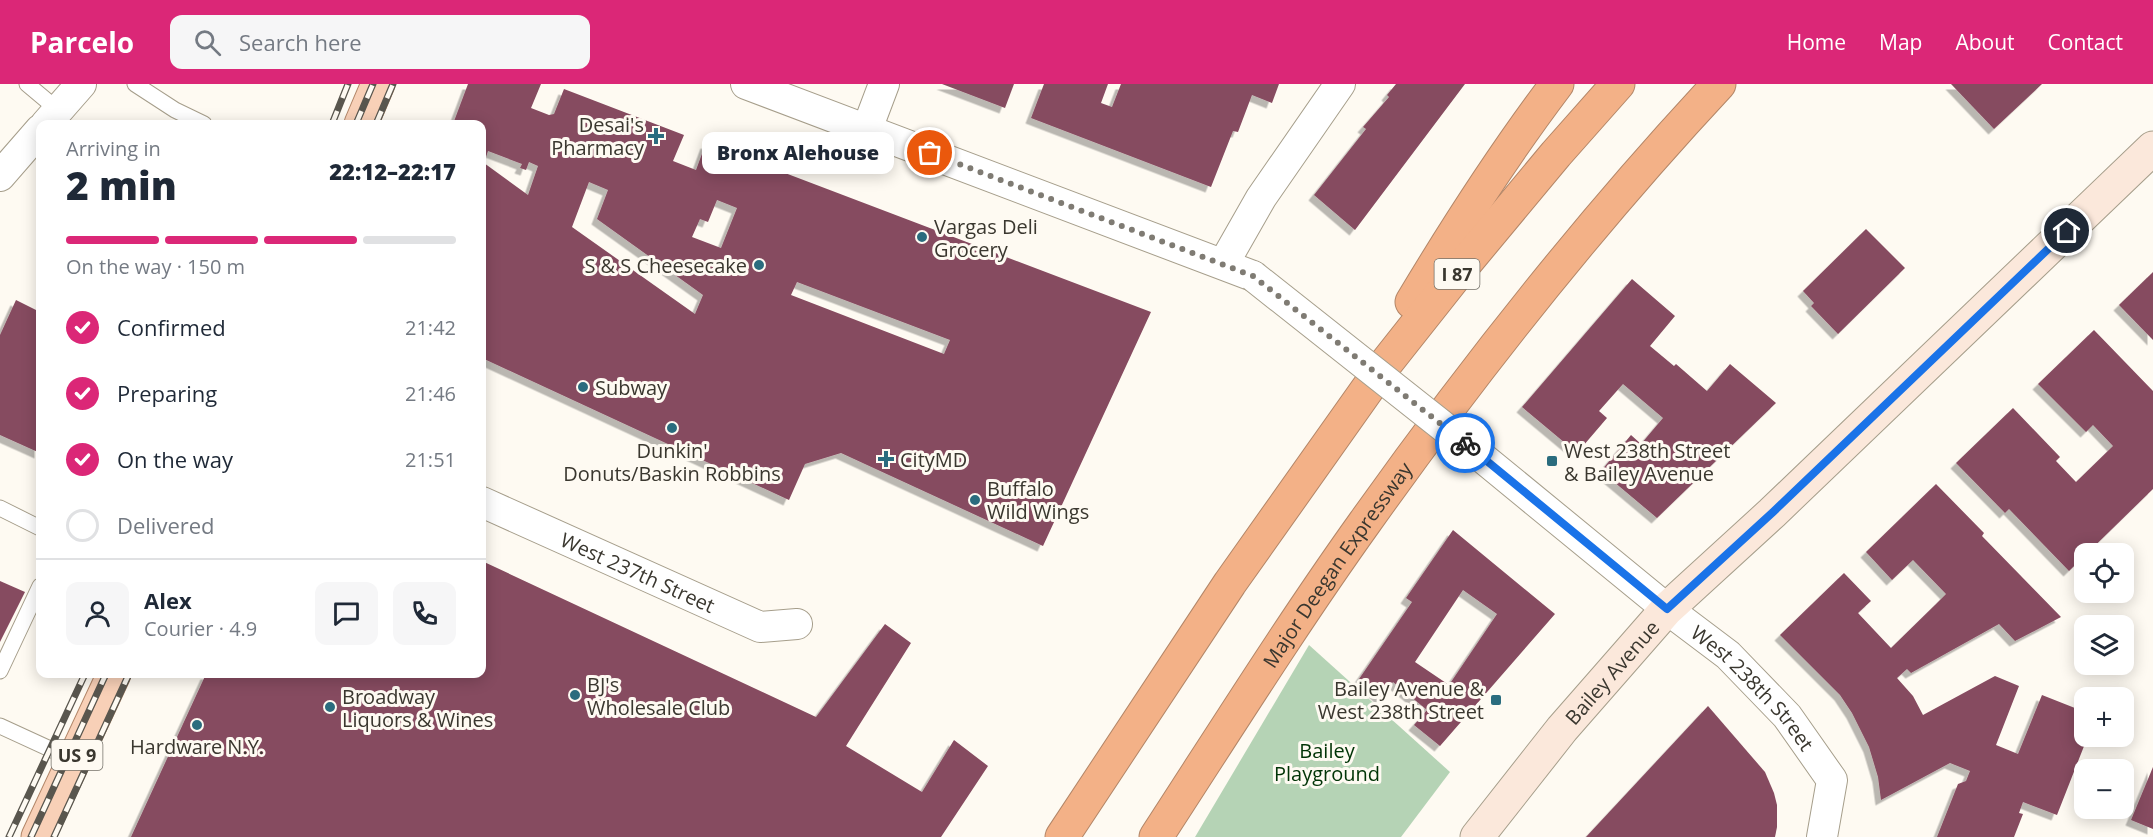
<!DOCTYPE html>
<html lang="en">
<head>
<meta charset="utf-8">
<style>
	:root { --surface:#fff; --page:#f6f6f7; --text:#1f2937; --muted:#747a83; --line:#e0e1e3; --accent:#db2777 }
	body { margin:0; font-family:"Open Sans",sans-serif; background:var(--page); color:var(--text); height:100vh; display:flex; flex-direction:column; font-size:22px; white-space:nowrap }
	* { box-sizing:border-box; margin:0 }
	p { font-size:20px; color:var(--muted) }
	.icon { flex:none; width:33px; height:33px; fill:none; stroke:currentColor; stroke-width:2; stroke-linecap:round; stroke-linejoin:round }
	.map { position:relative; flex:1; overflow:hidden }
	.side { position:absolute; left:36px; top:36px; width:450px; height:558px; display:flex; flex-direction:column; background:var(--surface); border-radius:12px; box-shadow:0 3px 15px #0003 }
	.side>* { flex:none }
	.buttons { position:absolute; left:2074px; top:459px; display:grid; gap:12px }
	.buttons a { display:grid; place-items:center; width:60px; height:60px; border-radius:12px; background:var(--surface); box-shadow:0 3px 15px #0003; font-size:30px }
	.pin { position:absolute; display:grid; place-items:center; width:51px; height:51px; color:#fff; margin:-26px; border:3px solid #fff; border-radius:50%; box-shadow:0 2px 6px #0007 }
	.courier { position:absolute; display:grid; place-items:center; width:60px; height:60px; margin:-30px; border:4px solid #1a73e8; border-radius:50%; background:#fff; color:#222; box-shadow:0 2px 8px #0007 }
	.bubble { position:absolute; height:42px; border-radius:12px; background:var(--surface); box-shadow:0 3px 15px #0003; font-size:20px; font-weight:800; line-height:42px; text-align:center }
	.head em { font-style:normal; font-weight:800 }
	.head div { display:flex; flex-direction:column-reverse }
	.head { display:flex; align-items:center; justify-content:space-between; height:102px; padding:0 30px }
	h1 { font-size:39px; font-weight:800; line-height:45px }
	.bar { display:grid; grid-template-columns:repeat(4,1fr); gap:9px 6px; align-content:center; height:72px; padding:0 30px }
	.bar i { height:8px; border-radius:4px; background:var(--line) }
	.bar .active { background:var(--accent) }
	.bar p { grid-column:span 4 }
	.line { display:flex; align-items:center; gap:15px; padding:0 30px; border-top:2px solid var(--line) }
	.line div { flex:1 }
	.round { display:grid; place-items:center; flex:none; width:63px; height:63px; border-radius:12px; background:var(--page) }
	ol { padding:0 30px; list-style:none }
	li { display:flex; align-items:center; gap:18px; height:66px }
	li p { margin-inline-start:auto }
	li .icon { padding:6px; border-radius:50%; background:var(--accent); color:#fff; stroke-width:4 }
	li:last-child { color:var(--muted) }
	li i { width:33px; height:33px; border:3px solid var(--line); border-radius:50% }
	header { display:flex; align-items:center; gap:36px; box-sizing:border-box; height:84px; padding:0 30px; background:var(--accent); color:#fff }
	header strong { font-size:28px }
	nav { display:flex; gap:33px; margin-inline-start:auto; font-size:21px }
	.search { width:420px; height:54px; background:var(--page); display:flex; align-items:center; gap:15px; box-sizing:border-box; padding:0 21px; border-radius:12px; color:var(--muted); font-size:22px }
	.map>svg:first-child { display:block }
	.green { fill:#b5d3b5 }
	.building { fill:#864b60; fill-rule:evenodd; filter:url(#shadow) }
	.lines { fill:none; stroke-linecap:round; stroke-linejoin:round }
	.lane-casing { stroke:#a69e8b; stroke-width:17 }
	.street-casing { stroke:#a69e8b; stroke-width:32 }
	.secondary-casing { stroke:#a69e8b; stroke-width:35 }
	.primary-casing { stroke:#b28668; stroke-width:35 }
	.highway-casing { stroke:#b28668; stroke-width:35 }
	.lane { stroke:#fff; stroke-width:15 }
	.street { stroke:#fff; stroke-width:30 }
	.secondary { stroke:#fbe8db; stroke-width:33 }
	.primary { stroke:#f8d0b7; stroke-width:33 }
	.highway { stroke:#f3b187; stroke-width:33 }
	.rail-casing { stroke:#59564e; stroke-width:7 }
	.rail { stroke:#fefaf2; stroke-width:4.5; stroke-dasharray:14; stroke-linecap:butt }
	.street-bridge-casing { stroke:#a69e8b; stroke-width:32; stroke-linecap:butt }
	.street-bridge { stroke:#fff; stroke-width:30 }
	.done { stroke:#7f7b73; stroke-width:6; stroke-dasharray:0 10.8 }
	.route { stroke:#1a73e8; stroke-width:8 }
	.poi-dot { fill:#2a6c7e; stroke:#fefaf2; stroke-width:2 }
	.labels { text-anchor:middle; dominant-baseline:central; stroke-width:6; stroke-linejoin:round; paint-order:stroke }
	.shield { fill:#fefaf2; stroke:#75726a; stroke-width:1.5 }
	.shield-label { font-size:18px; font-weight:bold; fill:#3a372f }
	.poi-label { font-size:20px; fill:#3a372f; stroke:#fefaf2; text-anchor:start }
	.street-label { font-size:20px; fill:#3a372f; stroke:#fefaf2 }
	.park-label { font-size:20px; fill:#003406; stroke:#fefaf2 }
</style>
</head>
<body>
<header>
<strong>Parcelo</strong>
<div class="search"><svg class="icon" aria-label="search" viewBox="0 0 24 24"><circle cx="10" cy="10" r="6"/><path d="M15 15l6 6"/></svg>Search here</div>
<nav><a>Home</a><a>Map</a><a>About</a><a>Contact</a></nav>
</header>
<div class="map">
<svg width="2153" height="753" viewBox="0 0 2153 753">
	<defs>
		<filter id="shadow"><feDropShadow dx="-5.5" dy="5.5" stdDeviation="0" flood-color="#0004"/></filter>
	</defs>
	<rect width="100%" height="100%" fill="#fefaf2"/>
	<polygon class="green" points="1309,561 1450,688 1401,753 1195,753"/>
	<g class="building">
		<path d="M468,0H541L531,24L549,31L554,30L564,5L684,51L673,77L696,86L706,59L1151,228L1043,462L841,369L805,380L789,416L482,274V40H453ZM488,67L522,80L520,84L526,86L529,78L538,82L528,111L484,79ZM589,98L608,106L597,135L703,211L695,230L572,143ZM717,116L737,124L721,164L692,153L700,135L708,138ZM797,198L950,256L944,270L791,211Z"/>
		<polygon points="942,0 1014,0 1005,24"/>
		<polygon points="1044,0 1108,0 1101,19 1112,23 1121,0 1279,0 1272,19 1252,11 1238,48 1233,47 1211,103 1031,34"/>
		<polygon points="1396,0 1465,0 1355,146 1314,111 1366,45 1363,43 1389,13 1387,11"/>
		<polygon points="1951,0 2042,0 1994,45"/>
		<polygon points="1866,145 1905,184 1838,250 1811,222 1814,219 1803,207"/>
		<polygon points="2153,188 2153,256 2119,221"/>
		<polygon points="1632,195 1675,232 1650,262 1674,282 1676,280 1707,307 1730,280 1776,319 1657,434 1601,387 1631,351 1641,360 1663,334 1623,300 1599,327 1607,334 1577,369 1522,323"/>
		<polygon points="16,216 40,228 40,369 0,351 0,251"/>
		<polygon points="2094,246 2153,307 2153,405 2069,487 2009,425 2005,429 1956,379 2013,324 2060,373 2056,377 2076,398 2113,362 2093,341 2086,348 2038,300"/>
		<polygon points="1936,400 1984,449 1982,452 2061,533 2015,557 1999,540 1911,589 1907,585 1897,594 1913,612 1923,631 1995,592 2019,602 1996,661 2018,670 2042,611 2085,628 2085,652 2088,652 2057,731 2023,718 2019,729 2023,730 2014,753 1937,753 1958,700 1966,697 1970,687 1950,679 1881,716 1878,693 1869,663 1852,629 1840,611 1780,551 1844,489 1871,517 1858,529 1891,564 1935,521 1946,510 1913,476 1892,496 1866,468"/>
		<path d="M1453,446L1555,530L1440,662L1414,641L1427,626L1393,598L1381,614L1359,595L1412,518L1406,514ZM1463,506L1497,530L1449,601L1415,578Z"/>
		<polygon points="482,477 816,633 885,540 911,559 846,662 922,708 954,656 988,682 941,753 131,753 206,590 482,590"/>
		<polygon points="0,497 25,508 0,558"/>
		<polygon points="1708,622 1765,688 1774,709 1777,721 1777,743 1775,753 1586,753"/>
		<polygon points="2153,683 2153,745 2131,736"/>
	</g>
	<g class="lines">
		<g class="lane-casing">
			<g id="lane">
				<polyline points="27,0 58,26"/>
				<polyline points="135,0 175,26 204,40"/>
				<polyline points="0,424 40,444"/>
				<polyline points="0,587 40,502"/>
				<polyline points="0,642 74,676"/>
			</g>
		</g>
		<g class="street-casing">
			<g id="street">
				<polyline points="746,0 1253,192"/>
				<polyline points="46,40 81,0"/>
				<polyline points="867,45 884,0"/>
				<polyline points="0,92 40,46"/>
				<polyline points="1224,179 1261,114 1340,0"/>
				<path id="s1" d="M1473,366L1667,525L1728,571L1787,632L1832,696L1822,753"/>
				<path id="s2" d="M482,418L760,543L797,540"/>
			</g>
		</g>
		<g class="secondary-casing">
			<g id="secondary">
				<path id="s3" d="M1477,753L1562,645L1667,525L1772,429L2153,64"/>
			</g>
		</g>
		<g class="primary-casing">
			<g id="primary">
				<polyline points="361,40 378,0"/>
				<polyline points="38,753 114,590"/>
			</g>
		</g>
		<g class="highway-casing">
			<g id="highway">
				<path d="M1412,218C1457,143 1504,70 1557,0"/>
				<polyline points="1062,753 1230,499 1383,283 1467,177 1556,70 1618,0"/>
				<path id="s4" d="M1156,753C1225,647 1292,540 1365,438C1474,285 1591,137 1719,0"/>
			</g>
		</g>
		<use href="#lane" class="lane"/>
		<use href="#street" class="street"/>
		<use href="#secondary" class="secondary"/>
		<use href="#primary" class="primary"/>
		<use href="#highway" class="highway"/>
		<g class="rail-casing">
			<g id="rail">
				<polyline points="332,40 348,0"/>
				<polyline points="356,40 373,0"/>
				<polyline points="376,40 393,0"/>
				<polyline points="9,753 85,590"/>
				<polyline points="31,753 106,590"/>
				<polyline points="54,753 129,590"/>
			</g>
		</g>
		<use href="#rail" class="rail"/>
		<g class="street-bridge-casing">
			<polyline id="street-bridge" points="1253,192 1473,366"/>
		</g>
		<use href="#street-bridge" class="street-bridge"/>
	</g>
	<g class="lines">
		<polyline class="done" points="930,69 1253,192 1465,359"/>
		<polyline class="route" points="1465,359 1667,525 1772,429 2067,147"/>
	</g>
	<g class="poi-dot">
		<path d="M653 43h6v6h6v6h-6v6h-6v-6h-6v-6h6z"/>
		<circle cx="922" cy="153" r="6"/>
		<circle cx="759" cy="181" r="6"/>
		<circle cx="583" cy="303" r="6"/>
		<circle cx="672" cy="344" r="6"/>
		<path d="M883 366h6v6h6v6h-6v6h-6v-6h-6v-6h6z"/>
		<rect x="1546" y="371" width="12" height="12" rx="3"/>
		<circle cx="975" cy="416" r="6"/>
		<circle cx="575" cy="611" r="6"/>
		<rect x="1490" y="610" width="12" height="12" rx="3"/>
		<circle cx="330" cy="623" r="6"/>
		<circle cx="197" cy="641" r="6"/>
	</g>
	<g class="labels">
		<g class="shield">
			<rect x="1434.5" y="175" width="45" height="30" rx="4.5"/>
			<rect x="51.5" y="656" width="51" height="30" rx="4.5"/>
		</g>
		<g class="shield-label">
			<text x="1457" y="190">I 87</text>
			<text x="77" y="671">US 9</text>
		</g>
		<g class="poi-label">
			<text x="644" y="40" text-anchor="end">Desai's<tspan x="644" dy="23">Pharmacy</tspan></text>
			<text x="934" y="142">Vargas Deli<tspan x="934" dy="23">Grocery</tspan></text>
			<text x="747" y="181" text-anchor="end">S &amp; S Cheesecake</text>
			<text x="595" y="303">Subway</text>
			<text x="672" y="366" text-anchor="middle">Dunkin'<tspan x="672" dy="23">Donuts/Baskin Robbins</tspan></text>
			<text x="1564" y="366">West 238th Street<tspan x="1564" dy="23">&amp; Bailey Avenue</tspan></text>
			<text x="900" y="375">CityMD</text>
			<text x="987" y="404">Buffalo<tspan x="987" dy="23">Wild Wings</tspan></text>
			<text x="587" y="600">BJ's<tspan x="587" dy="23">Wholesale Club</tspan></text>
			<text x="1484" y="604" text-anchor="end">Bailey Avenue &amp;<tspan x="1484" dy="23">West 238th Street</tspan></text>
			<text x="342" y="612">Broadway<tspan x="342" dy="23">Liquors &amp; Wines</tspan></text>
			<text x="197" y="662" text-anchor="middle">Hardware N.Y.</text>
		</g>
		<g class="street-label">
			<text stroke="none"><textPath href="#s4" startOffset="327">Major Deegan Expressway</textPath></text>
			<text stroke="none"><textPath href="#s2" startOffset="171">West 237th Street</textPath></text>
			<text stroke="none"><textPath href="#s3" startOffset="213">Bailey Avenue</textPath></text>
			<text stroke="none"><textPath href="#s1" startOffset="368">West 238th Street</textPath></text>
		</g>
		<g class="park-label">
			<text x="1327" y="666">Bailey<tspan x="1327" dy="23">Playground</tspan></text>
		</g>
	</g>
</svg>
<div class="buttons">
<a><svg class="icon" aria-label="locate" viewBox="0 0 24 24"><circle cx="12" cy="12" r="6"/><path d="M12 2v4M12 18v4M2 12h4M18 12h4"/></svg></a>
<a><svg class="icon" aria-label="layers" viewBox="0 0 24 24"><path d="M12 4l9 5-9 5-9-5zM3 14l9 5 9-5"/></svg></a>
<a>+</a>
<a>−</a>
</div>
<div class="pin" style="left:930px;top:69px;background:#ea580c"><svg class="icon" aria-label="bag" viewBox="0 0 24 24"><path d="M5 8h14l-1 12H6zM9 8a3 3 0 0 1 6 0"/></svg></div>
<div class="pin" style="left:2067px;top:147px;background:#1f2937"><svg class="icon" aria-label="home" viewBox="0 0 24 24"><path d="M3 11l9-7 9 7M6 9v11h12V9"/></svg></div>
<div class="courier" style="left:1465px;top:359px"><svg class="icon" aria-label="bike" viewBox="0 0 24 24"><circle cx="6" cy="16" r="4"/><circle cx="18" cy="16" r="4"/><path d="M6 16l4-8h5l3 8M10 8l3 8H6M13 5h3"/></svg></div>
<div class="bubble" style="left:702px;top:48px;width:192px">Bronx Alehouse</div>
<section class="side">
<div class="head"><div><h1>2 min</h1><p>Arriving in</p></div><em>22:12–22:17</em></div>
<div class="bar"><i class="active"></i><i class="active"></i><i class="active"></i><i></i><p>On the way · 150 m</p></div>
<ol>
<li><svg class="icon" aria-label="check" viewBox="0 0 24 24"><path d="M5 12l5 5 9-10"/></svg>Confirmed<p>21:42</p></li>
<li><svg class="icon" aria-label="check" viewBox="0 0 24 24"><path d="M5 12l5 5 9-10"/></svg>Preparing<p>21:46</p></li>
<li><svg class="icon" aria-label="check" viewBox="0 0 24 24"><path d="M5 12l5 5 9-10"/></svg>On the way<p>21:51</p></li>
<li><i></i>Delivered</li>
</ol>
<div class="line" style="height:108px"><a class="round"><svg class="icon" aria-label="person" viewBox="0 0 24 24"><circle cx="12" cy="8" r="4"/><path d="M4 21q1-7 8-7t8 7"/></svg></a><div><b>Alex</b><p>Courier · 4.9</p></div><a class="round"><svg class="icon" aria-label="chat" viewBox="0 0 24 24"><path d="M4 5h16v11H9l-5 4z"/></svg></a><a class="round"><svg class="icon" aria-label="phone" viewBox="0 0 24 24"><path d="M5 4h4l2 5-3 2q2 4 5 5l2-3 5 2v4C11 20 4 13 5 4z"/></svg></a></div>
</section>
</div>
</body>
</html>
